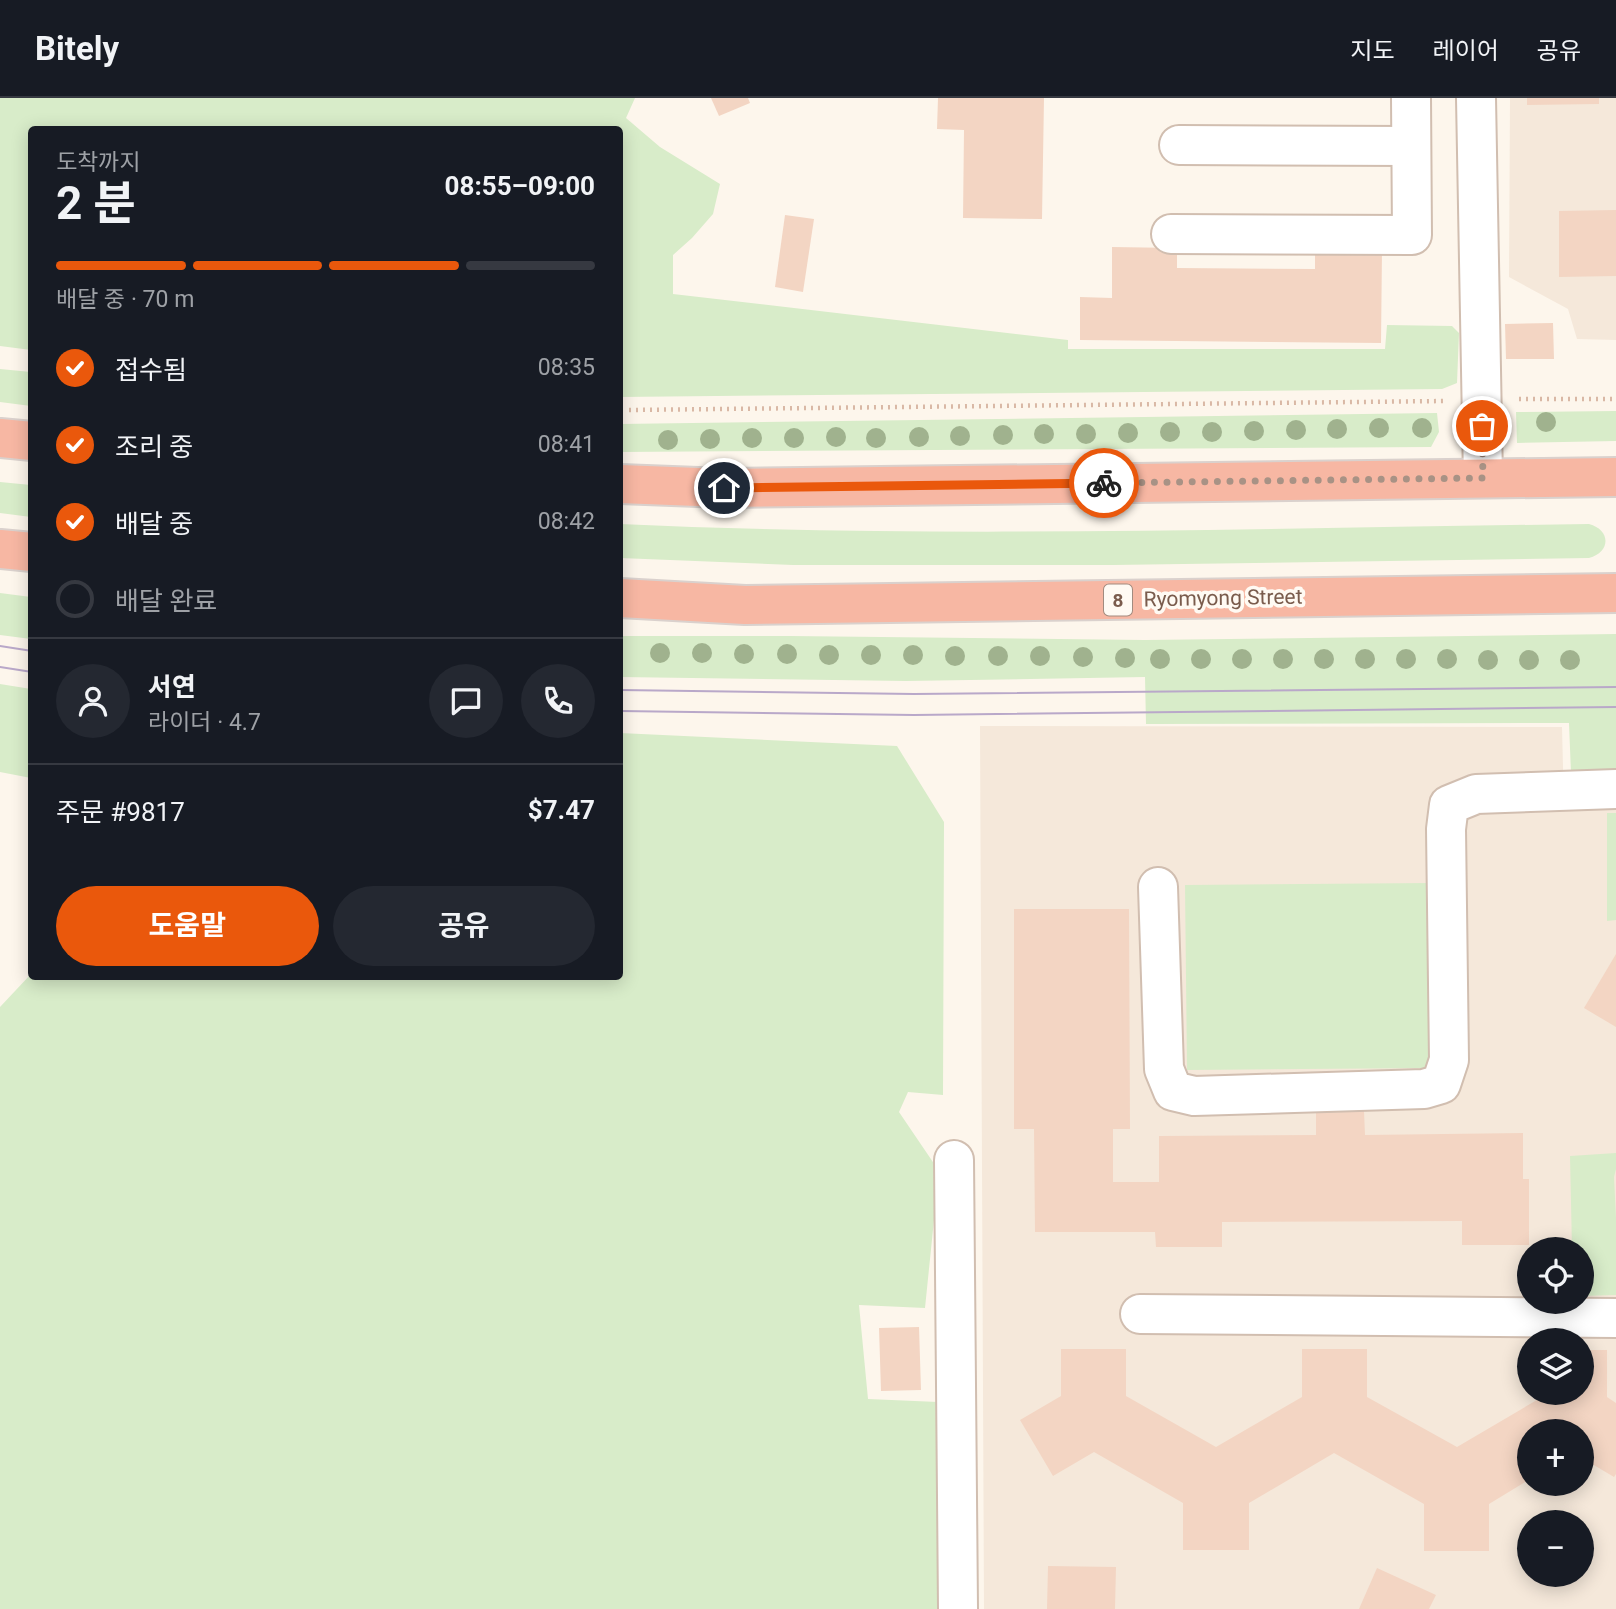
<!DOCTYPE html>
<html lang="ko">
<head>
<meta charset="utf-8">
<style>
	:root { --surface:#171b24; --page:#242831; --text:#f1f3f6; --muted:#9ea1a6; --line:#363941; --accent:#ea580c }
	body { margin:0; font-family:Roboto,"Noto Sans KR",sans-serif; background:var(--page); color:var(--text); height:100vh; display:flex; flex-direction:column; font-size:26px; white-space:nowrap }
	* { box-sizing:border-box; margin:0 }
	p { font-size:23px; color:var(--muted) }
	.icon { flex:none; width:38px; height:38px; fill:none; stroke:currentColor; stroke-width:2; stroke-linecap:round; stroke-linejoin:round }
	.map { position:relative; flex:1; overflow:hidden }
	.panel { position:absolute; left:28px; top:28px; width:595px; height:854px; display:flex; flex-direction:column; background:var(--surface); border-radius:7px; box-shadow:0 4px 18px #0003 }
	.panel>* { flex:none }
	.tools { position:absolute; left:1517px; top:1139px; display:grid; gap:14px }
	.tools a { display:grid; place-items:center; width:77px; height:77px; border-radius:50%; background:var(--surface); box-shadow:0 4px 18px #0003; font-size:35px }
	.pin { position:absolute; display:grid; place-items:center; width:60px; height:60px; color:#fff; margin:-30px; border:4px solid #fff; border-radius:50%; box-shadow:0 2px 7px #0007 }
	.courier { position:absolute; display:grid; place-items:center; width:70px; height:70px; margin:-35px; border:5px solid #ea580c; border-radius:50%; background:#fff; color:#222; box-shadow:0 2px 9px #0007 }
	.overview em { font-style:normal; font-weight:700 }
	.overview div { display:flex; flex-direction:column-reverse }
	.overview { display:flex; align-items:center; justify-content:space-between; height:119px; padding:0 28px }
	h1 { font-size:46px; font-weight:700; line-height:52px }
	.bar { display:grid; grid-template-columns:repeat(4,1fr); gap:10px 7px; align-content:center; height:84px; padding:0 28px }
	.bar i { height:9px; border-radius:5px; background:var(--line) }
	.bar .selected { background:var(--accent) }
	.bar p { grid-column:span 4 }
	.line { display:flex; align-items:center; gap:18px; padding:0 28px; border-top:2px solid var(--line) }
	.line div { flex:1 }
	.round { display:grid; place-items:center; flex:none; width:74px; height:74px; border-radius:37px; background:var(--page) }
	ol { padding:0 28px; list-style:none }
	li { display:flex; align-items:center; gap:21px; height:77px }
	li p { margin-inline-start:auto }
	li .icon { padding:7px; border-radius:50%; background:var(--accent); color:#fff; stroke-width:4 }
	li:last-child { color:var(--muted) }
	li i { width:38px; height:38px; border:4px solid var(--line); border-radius:50% }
	.button { display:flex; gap:14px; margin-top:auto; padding:14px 28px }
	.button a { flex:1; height:80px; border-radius:42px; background:var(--accent); color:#fff; font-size:28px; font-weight:700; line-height:80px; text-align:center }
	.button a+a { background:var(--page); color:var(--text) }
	header { display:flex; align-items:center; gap:42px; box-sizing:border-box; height:98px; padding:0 35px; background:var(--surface); border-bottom:2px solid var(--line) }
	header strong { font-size:33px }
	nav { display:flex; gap:38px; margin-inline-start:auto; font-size:24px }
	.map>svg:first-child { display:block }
	.residential { fill:#f5e8da; fill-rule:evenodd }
	.green { fill:#d8ecc9 }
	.building { fill:#f3d5c3 }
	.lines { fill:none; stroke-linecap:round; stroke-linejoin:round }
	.minor-casing { stroke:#d1beb0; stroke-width:42 }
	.highway-casing { stroke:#dad1cd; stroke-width:42 }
	.path { stroke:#d9b8a5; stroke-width:4.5; stroke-dasharray:2 5; stroke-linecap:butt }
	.minor { stroke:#fff; stroke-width:38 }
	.highway { stroke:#f7b7a3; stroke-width:38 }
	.tram { stroke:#b9a8c9; stroke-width:2 }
	.tree { fill:#a0b28e }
	.done { stroke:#a89285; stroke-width:7; stroke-dasharray:0 12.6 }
	.route { stroke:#ea580c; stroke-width:9 }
	.labels { text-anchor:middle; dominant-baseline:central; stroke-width:7; stroke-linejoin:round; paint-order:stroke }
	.shield { fill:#fffaf3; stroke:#a28b7f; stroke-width:2 }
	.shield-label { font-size:19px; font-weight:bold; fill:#7a5c4d }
	.street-label { font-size:21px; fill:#7a5c4d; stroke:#fffaf3 }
</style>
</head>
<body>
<header>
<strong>Bitely</strong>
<nav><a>지도</a><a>레이어</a><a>공유</a></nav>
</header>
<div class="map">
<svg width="1616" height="1511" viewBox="0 0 1616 1511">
	<rect width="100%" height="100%" fill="#fdf6ec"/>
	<g class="residential">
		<polygon points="1510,0 1616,0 1616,242 1577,241 1568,211 1509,179"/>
		<path d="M980,628L1562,629L1564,708L1616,707V1511H984ZM1530,1152H1582V1204H1530ZM1530,1242H1582V1295H1530ZM1530,1334H1582V1386H1530ZM1530,1424H1582V1477H1530Z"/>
	</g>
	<g class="green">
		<polygon points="0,0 635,0 626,20 660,49 720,86 713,116 692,140 673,157 673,196 1068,242 1068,251 1385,251 1387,227 1452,228 1459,235 1457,285 1442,291 620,299 620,32 32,32 31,252 0,248"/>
		<polygon points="0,271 31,274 31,308 0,304"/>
		<polygon points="1616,313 1616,343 1517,345 1516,314"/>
		<polygon points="1437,315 1439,334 1431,349 620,354 620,326"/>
		<polygon points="0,384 31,387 31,419 0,415"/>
		<path d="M620,426C942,441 1266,430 1589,426C1611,432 1611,454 1589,460L1113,467H793L620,460Z"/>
		<polygon points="0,495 31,499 31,541 0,537"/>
		<polygon points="1616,536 1616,674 1571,675 1569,625 1146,626 1145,579 906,583 620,579 620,538 790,538 1145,542"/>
		<polygon points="0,586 31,591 31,680 0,674"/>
		<polygon points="620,635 897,648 944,724 943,997 908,994 899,1014 939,1073 925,1210 859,1207 868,1301 938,1304 939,1511 0,1511 0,909 31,876 32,878 620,878"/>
		<polygon points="1607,715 1616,715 1616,822 1607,823"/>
		<polygon points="1432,785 1434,970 1187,972 1185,787"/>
		<polygon points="1616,1055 1616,1071 1614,1079 1616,1120 1616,1197 1582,1198 1582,1152 1572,1151 1570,1058"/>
	</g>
	<g class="building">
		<polygon points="711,0 748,0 750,5 719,18"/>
		<polygon points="938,0 1044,0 1042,121 963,120 964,32 937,31"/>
		<polygon points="1527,0 1599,0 1599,6 1527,7"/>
		<polygon points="1616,112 1616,178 1559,179 1559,113"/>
		<polygon points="785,117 814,121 803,194 775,189"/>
		<polygon points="1112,149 1177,150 1177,170 1315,171 1315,151 1382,152 1381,245 1080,242 1080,199 1112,200"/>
		<polygon points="1553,225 1554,261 1506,261 1505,226"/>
		<polygon points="1014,811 1129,811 1130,1031 1113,1031 1113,1084 1159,1084 1159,1038 1316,1037 1316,1013 1364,1013 1365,1037 1523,1035 1523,1081 1529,1081 1529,1147 1462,1147 1462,1123 1222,1124 1222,1149 1156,1149 1155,1134 1035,1134 1034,1031 1014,1031"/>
		<polygon points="1616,856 1616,929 1584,910"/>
		<polygon points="919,1229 921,1292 881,1293 879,1230"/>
		<polygon points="1061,1251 1126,1251 1126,1298 1216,1349 1302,1299 1302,1251 1367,1251 1367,1299 1457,1349 1542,1299 1542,1295 1582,1295 1582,1252 1607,1252 1607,1299 1616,1305 1616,1376 1614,1379 1582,1360 1582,1334 1530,1334 1530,1381 1489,1406 1489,1453 1424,1453 1424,1406 1334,1355 1249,1405 1249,1452 1183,1452 1183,1405 1094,1354 1053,1378 1020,1322 1061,1298"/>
		<polygon points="1048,1468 1116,1469 1115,1511 1047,1511"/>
		<polygon points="1377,1470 1436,1497 1429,1511 1359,1511"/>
	</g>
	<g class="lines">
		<g class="minor-casing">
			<g id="minor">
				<polyline points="1476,0 1483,380"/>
				<polyline points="1179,47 1411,48"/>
				<polyline points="1171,136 1412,137 1411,0"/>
				<polyline points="1158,789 1164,971 1173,993 1194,998 1424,991 1441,986 1449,962 1446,731 1449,707 1476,696 1616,691"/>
				<polyline points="954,1062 958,1511"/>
				<polyline points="1140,1216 1616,1220"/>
			</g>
		</g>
		<g class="highway-casing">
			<g id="highway">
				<polyline points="0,340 32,343"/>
				<polyline points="620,386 724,390 1616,379"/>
				<polyline points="0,451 32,454"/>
				<polyline points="620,500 745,507 1616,495"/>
			</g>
		</g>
		<g class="path">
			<polyline points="1519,301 1616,301"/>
			<polyline points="629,312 1447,303"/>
		</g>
		<use href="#minor" class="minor"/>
		<use href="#highway" class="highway"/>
		<g class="tram">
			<polyline points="0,548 32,553"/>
			<polyline points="0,569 32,574"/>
			<polyline points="620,592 914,596 1616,589"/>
			<polyline points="620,613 914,617 1616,609"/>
		</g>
	</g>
	<g class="tree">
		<circle cx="1546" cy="324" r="10"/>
		<circle cx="1379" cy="330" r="10"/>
		<circle cx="1422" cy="330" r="10"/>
		<circle cx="1337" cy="331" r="10"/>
		<circle cx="1296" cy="332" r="10"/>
		<circle cx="1254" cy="333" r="10"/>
		<circle cx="1170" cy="334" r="10"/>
		<circle cx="1212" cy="334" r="10"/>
		<circle cx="1128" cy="335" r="10"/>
		<circle cx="1044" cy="336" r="10"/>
		<circle cx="1086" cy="336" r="10"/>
		<circle cx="1003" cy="337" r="10"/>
		<circle cx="960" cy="338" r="10"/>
		<circle cx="836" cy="339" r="10"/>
		<circle cx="919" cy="339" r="10"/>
		<circle cx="752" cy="340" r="10"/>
		<circle cx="794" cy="340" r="10"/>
		<circle cx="876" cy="340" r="10"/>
		<circle cx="710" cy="341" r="10"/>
		<circle cx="668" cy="342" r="10"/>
		<circle cx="660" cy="555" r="10"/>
		<circle cx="702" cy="555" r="10"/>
		<circle cx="744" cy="556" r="10"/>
		<circle cx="787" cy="556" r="10"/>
		<circle cx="829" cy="557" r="10"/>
		<circle cx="871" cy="557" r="10"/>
		<circle cx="913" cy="557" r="10"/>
		<circle cx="955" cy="558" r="10"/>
		<circle cx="998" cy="558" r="10"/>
		<circle cx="1040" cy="558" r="10"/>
		<circle cx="1083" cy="559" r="10"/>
		<circle cx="1125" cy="560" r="10"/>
		<circle cx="1160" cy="561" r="10"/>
		<circle cx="1201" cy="561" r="10"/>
		<circle cx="1242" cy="561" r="10"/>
		<circle cx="1283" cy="561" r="10"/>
		<circle cx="1324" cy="561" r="10"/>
		<circle cx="1365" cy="561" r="10"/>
		<circle cx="1406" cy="561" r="10"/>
		<circle cx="1447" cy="561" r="10"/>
		<circle cx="1488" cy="562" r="10"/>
		<circle cx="1529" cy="562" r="10"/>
		<circle cx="1570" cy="562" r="10"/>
	</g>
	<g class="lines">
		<polyline class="done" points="1104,385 1483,380 1482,328"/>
		<polyline class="route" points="724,390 1104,385"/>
	</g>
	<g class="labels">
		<rect class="shield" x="1104" y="486.5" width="28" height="31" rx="5"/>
		<g class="shield-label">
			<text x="1118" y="502">8</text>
		</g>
		<g class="street-label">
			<text transform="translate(1223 500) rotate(-1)">Ryomyong Street</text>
		</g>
	</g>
</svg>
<div class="tools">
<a><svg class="icon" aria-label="locate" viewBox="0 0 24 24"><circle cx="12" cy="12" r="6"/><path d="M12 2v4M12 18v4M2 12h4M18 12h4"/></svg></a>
<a><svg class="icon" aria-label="layers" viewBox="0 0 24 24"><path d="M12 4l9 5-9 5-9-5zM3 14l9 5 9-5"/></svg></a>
<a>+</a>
<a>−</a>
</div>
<div class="pin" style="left:1482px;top:328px;background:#ea580c"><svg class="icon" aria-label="bag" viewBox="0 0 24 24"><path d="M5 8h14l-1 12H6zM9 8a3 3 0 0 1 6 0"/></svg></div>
<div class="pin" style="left:724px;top:390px;background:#1f2937"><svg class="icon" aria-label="home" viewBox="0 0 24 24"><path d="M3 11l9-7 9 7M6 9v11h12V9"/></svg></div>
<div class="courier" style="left:1104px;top:385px"><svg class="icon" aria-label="bike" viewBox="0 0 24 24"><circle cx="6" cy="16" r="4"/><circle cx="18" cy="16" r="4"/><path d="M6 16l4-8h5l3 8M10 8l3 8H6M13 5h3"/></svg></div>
<section class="panel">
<div class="overview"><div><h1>2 분</h1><p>도착까지</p></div><em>08:55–09:00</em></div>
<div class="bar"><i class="selected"></i><i class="selected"></i><i class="selected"></i><i></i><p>배달 중 · 70 m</p></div>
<ol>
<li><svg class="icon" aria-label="check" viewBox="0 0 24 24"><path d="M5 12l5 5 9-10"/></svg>접수됨<p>08:35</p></li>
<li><svg class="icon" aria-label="check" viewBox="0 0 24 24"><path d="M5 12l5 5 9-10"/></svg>조리 중<p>08:41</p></li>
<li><svg class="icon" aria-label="check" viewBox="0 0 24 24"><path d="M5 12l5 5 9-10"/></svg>배달 중<p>08:42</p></li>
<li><i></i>배달 완료</li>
</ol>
<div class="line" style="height:126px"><a class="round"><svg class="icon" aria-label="person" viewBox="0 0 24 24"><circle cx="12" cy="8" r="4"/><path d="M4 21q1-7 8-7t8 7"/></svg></a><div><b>서연</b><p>라이더 · 4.7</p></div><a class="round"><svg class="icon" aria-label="chat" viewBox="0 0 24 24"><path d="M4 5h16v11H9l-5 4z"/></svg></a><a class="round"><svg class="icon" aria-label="phone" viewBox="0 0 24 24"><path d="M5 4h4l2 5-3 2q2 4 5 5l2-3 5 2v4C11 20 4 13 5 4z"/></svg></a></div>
<div class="line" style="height:91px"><div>주문 #9817</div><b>$7.47</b></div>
<div class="button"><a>도움말</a><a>공유</a></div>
</section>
</div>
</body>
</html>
